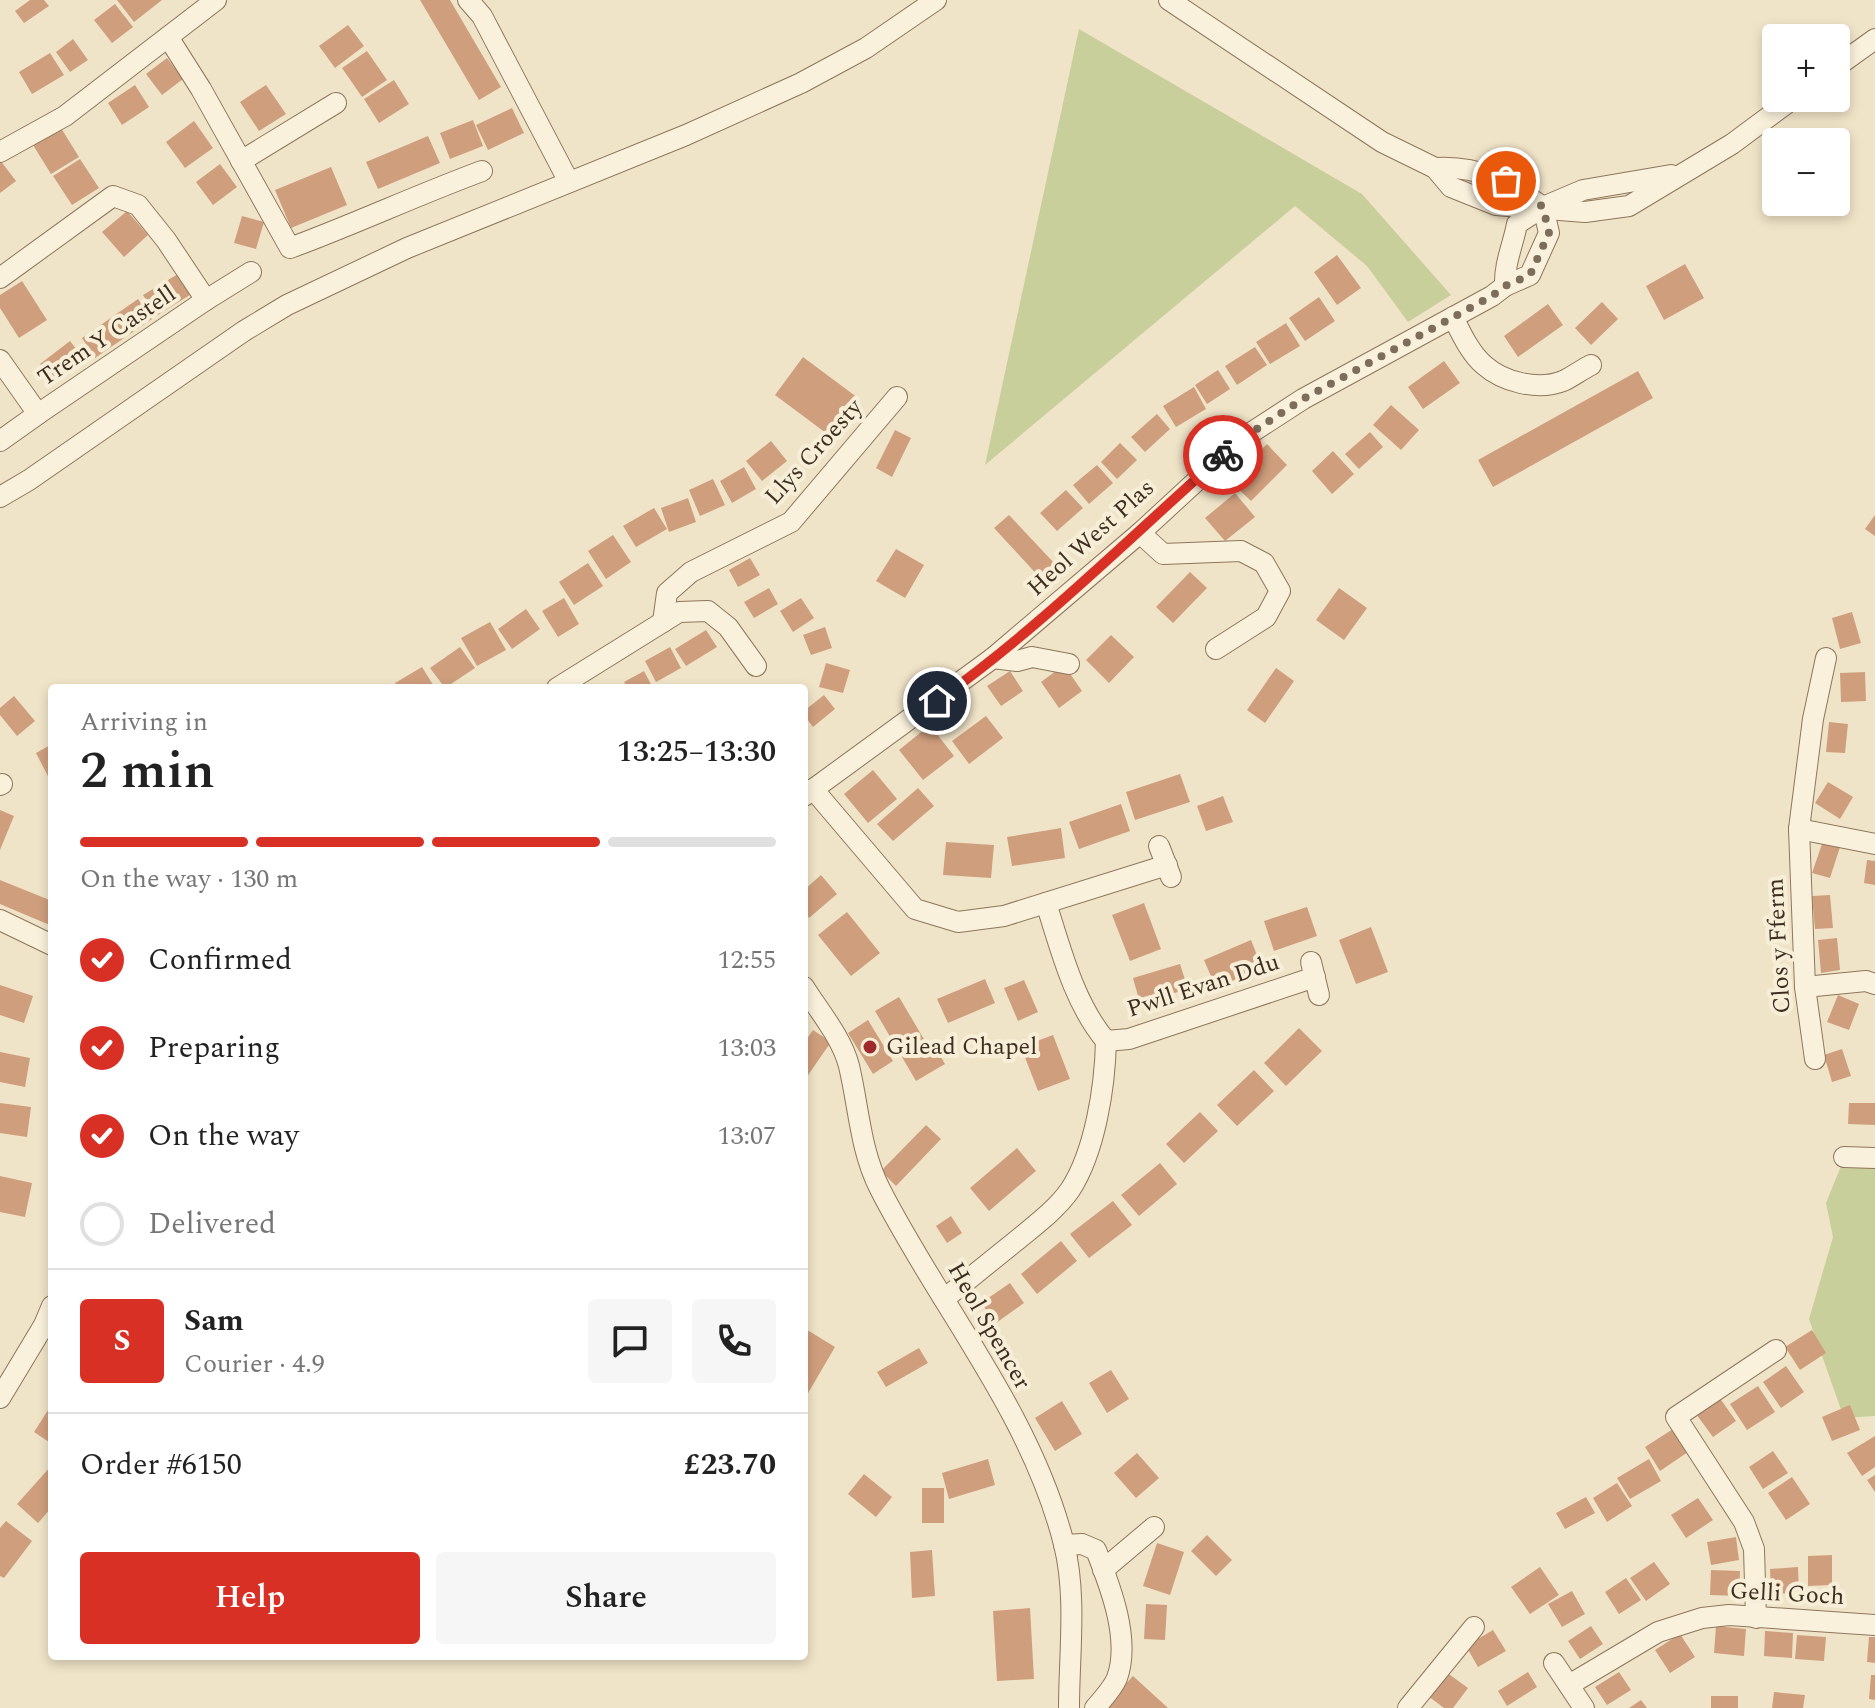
<!DOCTYPE html>
<html lang="en">
<head>
<meta charset="utf-8">
<style>
	:root { --surface:#fff; --page:#f6f6f6; --text:#222; --muted:#767676; --line:#e0e0e0; --accent:#d93025 }
	body { margin:0; font-family:Spectral,serif; background:var(--page); color:var(--text); height:100vh; display:flex; flex-direction:column; font-size:30px; white-space:nowrap }
	* { box-sizing:border-box; margin:0 }
	p { font-size:26px; color:var(--muted) }
	.icon { flex:none; width:44px; height:44px; fill:none; stroke:currentColor; stroke-width:2; stroke-linecap:round; stroke-linejoin:round }
	.map { position:relative; flex:1; overflow:hidden }
	.side { position:absolute; left:48px; top:684px; width:760px; height:976px; display:flex; flex-direction:column; background:var(--surface); border-radius:8px; box-shadow:0 4px 12px #0003 }
	.side>* { flex:none }
	.fabs { position:absolute; left:1762px; top:24px; display:grid; gap:16px }
	.fabs a { display:grid; place-items:center; width:88px; height:88px; border-radius:8px; background:var(--surface); box-shadow:0 4px 12px #0003; font-size:40px }
	.pin { position:absolute; display:grid; place-items:center; width:68px; height:68px; color:#fff; margin:-34px; border:4px solid #fff; border-radius:50%; box-shadow:0 2px 8px #0007 }
	.courier { position:absolute; display:grid; place-items:center; width:80px; height:80px; margin:-40px; border:6px solid #d93025; border-radius:50%; background:#fff; color:#222; box-shadow:0 2px 10px #0007 }
	.summary em { font-style:normal; font-weight:600 }
	.summary div { display:flex; flex-direction:column-reverse }
	.summary { display:flex; align-items:center; justify-content:space-between; height:136px; padding:0 32px }
	h1 { font-size:52px; font-weight:600; line-height:60px }
	.bar { display:grid; grid-template-columns:repeat(4,1fr); gap:12px 8px; align-content:center; height:96px; padding:0 32px }
	.bar i { height:10px; border-radius:6px; background:var(--line) }
	.bar .selected { background:var(--accent) }
	.bar p { grid-column:span 4 }
	.line { display:flex; align-items:center; gap:20px; padding:0 32px; border-top:2px solid var(--line) }
	.line div { flex:1 }
	.round { display:grid; place-items:center; flex:none; width:84px; height:84px; border-radius:8px; background:var(--page) }
	ol { padding:0 32px; list-style:none }
	li { display:flex; align-items:center; gap:24px; height:88px }
	li p { margin-inline-start:auto }
	li .icon { padding:8px; border-radius:50%; background:var(--accent); color:#fff; stroke-width:4 }
	li:last-child { color:var(--muted) }
	li i { width:44px; height:44px; border:4px solid var(--line); border-radius:50% }
	.button { display:flex; gap:16px; margin-top:auto; padding:16px 32px }
	.button a { flex:1; height:92px; border-radius:8px; background:var(--accent); color:#fff; font-size:32px; font-weight:600; line-height:92px; text-align:center }
	.button a+a { background:var(--page); color:var(--text) }
	.map>svg:first-child { display:block }
	.green { fill:#c9cf9b }
	.building { fill:#cf9f7d }
	.lines { fill:none; stroke-linecap:round; stroke-linejoin:round }
	.minor-casing { stroke:#8d765c; stroke-width:22 }
	.minor { stroke:#faf1dc; stroke-width:20 }
	.done { stroke:#7c6e5b; stroke-width:8; stroke-dasharray:0 14.4 }
	.route { stroke:#d93025; stroke-width:10 }
	.poi-dot { fill:#9e2a2b; stroke:#f7eed8; stroke-width:3 }
	.labels { text-anchor:middle; dominant-baseline:central; stroke-width:8; stroke-linejoin:round; paint-order:stroke }
	.street-label { font-size:24px; fill:#3d2e20; stroke:#f7eed8 }
	.poi-label { font-size:24px; fill:#3d2e20; stroke:#f7eed8; text-anchor:start }
</style>
</head>
<body>
<div class="map">
<svg width="1875" height="1708" viewBox="0 0 1875 1708">
	<rect width="100%" height="100%" fill="#f0e4c8"/>
	<g class="green">
		<polygon points="1079,29 1362,194 1451,295 1408,322 1367,266 1295,206 985,465"/>
		<polygon points="1841,1166 1875,1167 1875,1416 1844,1418 1809,1319 1833,1237 1826,1203"/>
	</g>
	<g class="building">
		<polygon points="30,0 44,0 49,6 24,23 15,11"/>
		<polygon points="117,0 162,0 134,22"/>
		<polygon points="420,0 450,0 501,87 479,100"/>
		<polygon points="115,4 133,27 112,43 94,20"/>
		<polygon points="348,25 364,46 335,68 319,46"/>
		<polygon points="73,39 88,60 70,72 56,52"/>
		<polygon points="367,51 387,80 362,97 342,68"/>
		<polygon points="50,53 64,75 32,94 19,72"/>
		<polygon points="167,58 183,79 162,95 146,74"/>
		<polygon points="394,80 409,104 379,123 364,99"/>
		<polygon points="135,85 149,107 122,125 108,103"/>
		<polygon points="266,85 286,114 259,131 240,102"/>
		<polygon points="512,108 524,133 488,150 476,125"/>
		<polygon points="473,120 483,146 450,159 440,133"/>
		<polygon points="194,121 213,148 185,168 166,142"/>
		<polygon points="61,128 79,157 51,174 33,145"/>
		<polygon points="428,136 440,163 378,189 366,162"/>
		<polygon points="80,159 99,188 72,205 53,176"/>
		<polygon points="0,160 16,181 0,193"/>
		<polygon points="220,164 237,187 213,205 196,182"/>
		<polygon points="331,167 347,205 291,228 275,190"/>
		<polygon points="127,211 148,235 124,257 102,232"/>
		<polygon points="242,216 264,222 256,249 234,243"/>
		<polygon points="1337,255 1361,288 1337,305 1314,272"/>
		<polygon points="1685,264 1704,298 1664,320 1646,286"/>
		<polygon points="178,274 190,295 156,316 143,295"/>
		<polygon points="22,281 47,320 19,338 0,308 0,295"/>
		<polygon points="1319,297 1335,321 1305,341 1289,318"/>
		<polygon points="138,299 152,319 95,358 82,338"/>
		<polygon points="1602,302 1618,319 1591,345 1575,328"/>
		<polygon points="1548,304 1563,325 1518,357 1504,336"/>
		<polygon points="1286,323 1300,346 1270,364 1256,342"/>
		<polygon points="70,341 84,359 54,382 40,364"/>
		<polygon points="1255,347 1267,365 1237,385 1225,366"/>
		<polygon points="803,357 858,398 830,436 775,395"/>
		<polygon points="1444,361 1460,383 1423,409 1408,387"/>
		<polygon points="1218,370 1230,389 1207,404 1195,385"/>
		<polygon points="1638,371 1653,398 1493,487 1478,460"/>
		<polygon points="1194,387 1206,409 1176,427 1163,406"/>
		<polygon points="1391,405 1419,430 1401,450 1373,425"/>
		<polygon points="1157,414 1170,429 1145,452 1131,437"/>
		<polygon points="895,430 911,438 892,477 876,468"/>
		<polygon points="1370,432 1383,447 1359,469 1345,454"/>
		<polygon points="771,441 787,461 762,481 746,461"/>
		<polygon points="1120,443 1137,460 1117,479 1101,462"/>
		<polygon points="1267,444 1287,465 1251,501 1230,481"/>
		<polygon points="1333,451 1354,474 1332,494 1312,471"/>
		<polygon points="1097,465 1113,483 1089,504 1073,485"/>
		<polygon points="744,467 756,489 732,503 720,481"/>
		<polygon points="713,479 725,505 700,516 689,490"/>
		<polygon points="1066,490 1083,508 1057,531 1040,513"/>
		<polygon points="1235,493 1255,517 1225,541 1205,518"/>
		<polygon points="688,498 696,522 669,532 661,508"/>
		<polygon points="654,508 667,529 636,547 623,526"/>
		<polygon points="1009,515 1056,565 1041,579 994,528"/>
		<polygon points="1875,515 1875,536 1865,529"/>
		<polygon points="613,535 631,562 606,579 588,551"/>
		<polygon points="896,549 924,565 905,598 876,581"/>
		<polygon points="750,558 760,575 738,587 729,570"/>
		<polygon points="588,563 603,586 574,605 559,582"/>
		<polygon points="1190,572 1207,588 1173,623 1156,607"/>
		<polygon points="769,588 778,604 754,618 744,602"/>
		<polygon points="1339,588 1367,608 1344,640 1316,620"/>
		<polygon points="564,598 579,624 558,637 542,611"/>
		<polygon points="801,598 814,618 793,632 780,611"/>
		<polygon points="526,609 540,629 512,649 498,629"/>
		<polygon points="1852,612 1861,643 1840,649 1832,618"/>
		<polygon points="490,622 506,650 477,666 461,638"/>
		<polygon points="825,627 832,648 811,655 803,635"/>
		<polygon points="706,630 717,647 686,666 675,649"/>
		<polygon points="1111,635 1134,657 1109,683 1086,660"/>
		<polygon points="460,647 475,668 445,688 430,668"/>
		<polygon points="670,647 681,668 656,682 645,661"/>
		<polygon points="826,663 850,670 843,693 819,687"/>
		<polygon points="1064,665 1082,691 1059,708 1041,682"/>
		<polygon points="422,667 435,688 398,688 395,683"/>
		<polygon points="1276,668 1294,681 1265,723 1247,710"/>
		<polygon points="644,671 653,688 628,688 624,682"/>
		<polygon points="1010,671 1023,691 1001,706 987,686"/>
		<polygon points="1865,672 1866,701 1841,702 1840,673"/>
		<polygon points="824,695 835,709 813,727 804,715 804,711"/>
		<polygon points="14,696 35,721 17,736 0,715 0,708"/>
		<polygon points="986,716 1003,738 969,764 952,741"/>
		<polygon points="1829,722 1848,724 1845,753 1826,752"/>
		<polygon points="930,725 954,756 923,780 899,750"/>
		<polygon points="52,744 52,779 50,780 36,753"/>
		<polygon points="873,770 897,799 868,823 844,794"/>
		<polygon points="1180,774 1190,802 1135,820 1126,792"/>
		<polygon points="1828,782 1853,797 1840,819 1815,803"/>
		<polygon points="918,788 934,806 893,841 877,824"/>
		<polygon points="1223,796 1233,822 1206,831 1197,806"/>
		<polygon points="1121,804 1130,831 1079,849 1069,822"/>
		<polygon points="0,810 14,816 0,850"/>
		<polygon points="1061,828 1065,858 1012,866 1007,837"/>
		<polygon points="1823,841 1840,847 1830,878 1812,873"/>
		<polygon points="946,842 994,845 991,878 943,875"/>
		<polygon points="1867,860 1875,861 1875,885 1864,883"/>
		<polygon points="821,875 837,894 809,918 804,911 804,890"/>
		<polygon points="0,880 52,901 52,926 0,904"/>
		<polygon points="1830,895 1833,928 1815,929 1812,896"/>
		<polygon points="1144,903 1161,949 1130,961 1112,915"/>
		<polygon points="1307,907 1317,936 1274,951 1264,921"/>
		<polygon points="847,912 880,953 851,976 818,935"/>
		<polygon points="1371,927 1388,972 1356,984 1339,940"/>
		<polygon points="1837,938 1840,970 1821,973 1818,940"/>
		<polygon points="1251,940 1262,968 1216,988 1204,960"/>
		<polygon points="1180,964 1188,989 1140,1003 1133,978"/>
		<polygon points="985,979 995,1003 948,1023 937,999"/>
		<polygon points="1024,980 1038,1012 1018,1021 1004,988"/>
		<polygon points="0,985 33,996 24,1023 0,1015"/>
		<polygon points="1838,995 1859,1004 1849,1030 1827,1022"/>
		<polygon points="899,997 928,1046 933,1043 945,1064 916,1081 875,1011"/>
		<polygon points="868,1020 893,1061 873,1074 848,1033"/>
		<polygon points="1299,1028 1322,1051 1286,1086 1264,1063"/>
		<polygon points="813,1030 831,1042 804,1081 804,1043"/>
		<polygon points="1053,1035 1070,1079 1038,1091 1021,1047"/>
		<polygon points="1842,1049 1851,1076 1832,1082 1824,1055"/>
		<polygon points="0,1052 30,1058 25,1087 0,1082"/>
		<polygon points="1254,1070 1274,1091 1237,1126 1217,1105"/>
		<polygon points="0,1103 31,1107 27,1137 0,1133"/>
		<polygon points="1849,1103 1875,1103 1875,1125 1848,1124"/>
		<polygon points="1200,1112 1218,1131 1184,1163 1166,1144"/>
		<polygon points="926,1125 941,1139 896,1186 881,1171"/>
		<polygon points="1017,1148 1036,1171 989,1211 970,1188"/>
		<polygon points="1160,1163 1177,1184 1139,1216 1121,1195"/>
		<polygon points="0,1176 32,1183 25,1217 0,1212"/>
		<polygon points="1113,1201 1132,1225 1089,1258 1070,1234"/>
		<polygon points="951,1216 962,1233 947,1243 936,1226"/>
		<polygon points="1061,1241 1077,1261 1037,1294 1021,1274"/>
		<polygon points="1010,1283 1024,1303 996,1323 981,1303"/>
		<polygon points="804,1328 835,1347 804,1400"/>
		<polygon points="1812,1330 1826,1353 1800,1370 1785,1347"/>
		<polygon points="919,1348 928,1363 886,1387 877,1372"/>
		<polygon points="1786,1366 1804,1392 1781,1408 1763,1382"/>
		<polygon points="1111,1370 1129,1399 1107,1413 1089,1383"/>
		<polygon points="1758,1386 1775,1412 1747,1430 1730,1404"/>
		<polygon points="1719,1397 1736,1421 1713,1437 1696,1414"/>
		<polygon points="1062,1401 1082,1434 1055,1451 1035,1418"/>
		<polygon points="52,1404 52,1444 34,1432"/>
		<polygon points="1850,1405 1860,1430 1832,1441 1822,1417"/>
		<polygon points="1673,1429 1688,1452 1660,1471 1645,1447"/>
		<polygon points="1875,1436 1875,1467 1862,1476 1847,1453"/>
		<polygon points="1773,1451 1788,1473 1763,1489 1749,1467"/>
		<polygon points="1137,1453 1159,1478 1136,1498 1114,1473"/>
		<polygon points="988,1459 995,1485 949,1499 942,1473"/>
		<polygon points="1649,1459 1661,1481 1630,1499 1617,1478"/>
		<polygon points="52,1465 52,1507 38,1523 17,1504"/>
		<polygon points="864,1474 892,1497 876,1517 848,1494"/>
		<polygon points="1875,1475 1875,1492 1867,1480"/>
		<polygon points="1792,1477 1810,1504 1786,1520 1768,1493"/>
		<polygon points="1617,1483 1632,1506 1607,1522 1593,1498"/>
		<rect x="922" y="1488" width="22" height="35"/>
		<polygon points="1586,1497 1595,1513 1565,1529 1556,1513"/>
		<polygon points="1698,1498 1713,1520 1686,1538 1671,1515"/>
		<polygon points="6,1521 32,1541 4,1578 0,1576 0,1528"/>
		<polygon points="1207,1535 1232,1560 1216,1576 1191,1551"/>
		<polygon points="1736,1537 1739,1560 1711,1565 1707,1542"/>
		<polygon points="1157,1543 1184,1552 1170,1595 1143,1586"/>
		<polygon points="932,1550 935,1596 912,1598 910,1552"/>
		<polygon points="1832,1555 1832,1585 1808,1586 1808,1556"/>
		<polygon points="1654,1562 1670,1584 1646,1601 1630,1578"/>
		<polygon points="1540,1567 1559,1595 1530,1614 1511,1587"/>
		<polygon points="1798,1567 1799,1593 1771,1594 1770,1569"/>
		<polygon points="1711,1570 1740,1571 1739,1596 1710,1595"/>
		<polygon points="1626,1578 1641,1600 1619,1614 1605,1592"/>
		<polygon points="1572,1591 1585,1614 1562,1627 1548,1604"/>
		<polygon points="1146,1604 1167,1605 1165,1640 1144,1639"/>
		<polygon points="1030,1608 1034,1679 997,1681 993,1611"/>
		<polygon points="1591,1626 1603,1644 1580,1659 1568,1641"/>
		<polygon points="1716,1626 1746,1629 1744,1656 1714,1653"/>
		<polygon points="1493,1630 1506,1651 1478,1667 1466,1646"/>
		<polygon points="1765,1631 1793,1633 1792,1658 1764,1656"/>
		<polygon points="1680,1634 1695,1657 1670,1673 1655,1650"/>
		<polygon points="1797,1635 1826,1637 1824,1661 1795,1659"/>
		<polygon points="1869,1637 1875,1637 1875,1663 1867,1662"/>
		<polygon points="1446,1672 1468,1688 1453,1708 1444,1708 1428,1696"/>
		<polygon points="1528,1672 1537,1687 1507,1706 1498,1691"/>
		<polygon points="1619,1672 1631,1690 1607,1705 1595,1687"/>
		<polygon points="1871,1675 1875,1675 1875,1700 1869,1699"/>
		<polygon points="1133,1676 1168,1708 1103,1708"/>
		<polygon points="1774,1692 1805,1695 1803,1708 1772,1708"/>
		<rect x="1711" y="1696" width="27" height="12"/>
		<polygon points="1641,1700 1647,1708 1629,1708"/>
	</g>
	<g class="lines">
		<g class="minor-casing">
			<g id="minor">
				<polyline points="468,0 482,16 569,182"/>
				<polyline points="1169,0 1382,142 1435,168 1451,187 1496,205 1585,212 1629,206 1732,144 1794,98"/>
				<path d="M168,37L201,89L290,248C355,224 417,195 482,171"/>
				<polyline points="1836,67 1875,39"/>
				<polyline points="0,152 65,116 216,0"/>
				<polyline points="241,161 336,103"/>
				<path d="M1435,168C1481,165 1506,182 1543,207"/>
				<polyline points="0,278 113,196 138,205 166,240 206,300"/>
				<path d="M1505,286C1504,264 1513,245 1517,224L1543,207L1583,190L1671,175"/>
				<path d="M1453,317C1461,333 1470,353 1484,365C1503,382 1538,391 1563,381C1572,377 1581,370 1591,365"/>
				<polyline points="0,360 38,414 206,300 251,272"/>
				<polyline points="0,441 38,414"/>
				<polyline points="0,497 29,480 244,331 287,305 407,248 686,135 801,83 866,48 936,0"/>
				<polyline points="1140,533 1163,554 1241,551 1264,563 1280,591 1266,617 1216,649"/>
				<polyline points="663,622 667,593 691,572 791,522 897,397"/>
				<polyline points="993,658 1017,661 1032,657 1069,664"/>
				<polyline points="557,688 679,612 708,611 728,627 756,666"/>
				<polyline points="0,785 2,784"/>
				<polyline points="813,789 915,909 958,922 1004,916 1167,865"/>
				<polyline points="804,796 993,658 1140,533 1243,438 1303,399 1492,296 1505,286 1530,275 1549,233 1543,207"/>
				<polyline points="1799,829 1875,844"/>
				<polyline points="1159,846 1171,877"/>
				<path d="M1046,903C1061,950 1074,1003 1106,1041L1129,1039L1315,977"/>
				<polyline points="0,920 52,945"/>
				<polyline points="1311,962 1319,995"/>
				<path d="M804,987C819,1011 842,1038 849,1066C859,1108 860,1150 880,1189C940,1307 1031,1413 1064,1544C1077,1596 1069,1655 1069,1708"/>
				<polyline points="1805,987 1866,981 1875,984"/>
				<polyline points="1815,1059 1805,987 1799,829 1813,719 1826,658"/>
				<polyline points="1844,1157 1875,1158"/>
				<path d="M944,1299C968,1280 992,1260 1016,1241C1034,1226 1056,1210 1070,1190C1095,1152 1105,1087 1106,1041"/>
				<polyline points="0,1398 44,1325 52,1306"/>
				<path d="M1064,1545L1082,1544L1096,1550C1110,1586 1131,1639 1117,1678C1113,1688 1102,1700 1095,1708"/>
				<polyline points="1103,1570 1154,1527"/>
				<polyline points="1756,1618 1754,1549 1744,1522 1676,1417 1776,1350"/>
				<polyline points="1554,1663 1584,1708"/>
				<polyline points="1569,1685 1658,1632 1702,1618 1729,1615 1875,1625"/>
				<polyline points="1408,1708 1474,1627"/>
			</g>
		</g>
		<use href="#minor" class="minor"/>
	</g>
	<g class="lines">
		<polyline class="done" points="1223,455 1243,438 1303,399 1492,296 1505,286 1530,275 1549,233 1543,207 1506,181"/>
		<path class="route" d="M937,701C1040,628 1129,538 1223,455"/>
	</g>
	<circle class="poi-dot" cx="870" cy="1047" r="8"/>
	<g class="labels">
		<g class="street-label">
			<text transform="translate(107 336) rotate(-34)">Trem Y Castell</text>
			<text transform="translate(814 452) rotate(-48)">Llys Croesty</text>
			<text transform="translate(1091 538) rotate(-42)">Heol West Plas</text>
			<text transform="translate(1779 946) rotate(-93)">Clos y Fferm</text>
			<text transform="translate(1203 986) rotate(-18)">Pwll Evan Ddu</text>
			<text transform="translate(989 1326) rotate(60)">Heol Spencer</text>
			<text transform="translate(1787 1594) rotate(3)">Gelli Goch</text>
		</g>
		<g class="poi-label">
			<text x="886" y="1047">Gilead Chapel</text>
		</g>
	</g>
</svg>
<div class="fabs">
<a>+</a>
<a>−</a>
</div>
<div class="pin" style="left:1506px;top:181px;background:#ea580c"><svg class="icon" aria-label="bag" viewBox="0 0 24 24"><path d="M5 8h14l-1 12H6zM9 8a3 3 0 0 1 6 0"/></svg></div>
<div class="pin" style="left:937px;top:701px;background:#1f2937"><svg class="icon" aria-label="home" viewBox="0 0 24 24"><path d="M3 11l9-7 9 7M6 9v11h12V9"/></svg></div>
<div class="courier" style="left:1223px;top:455px"><svg class="icon" aria-label="bike" viewBox="0 0 24 24"><circle cx="6" cy="16" r="4"/><circle cx="18" cy="16" r="4"/><path d="M6 16l4-8h5l3 8M10 8l3 8H6M13 5h3"/></svg></div>
<section class="side">
<div class="summary"><div><h1>2 min</h1><p>Arriving in</p></div><em>13:25–13:30</em></div>
<div class="bar"><i class="selected"></i><i class="selected"></i><i class="selected"></i><i></i><p>On the way · 130 m</p></div>
<ol>
<li><svg class="icon" aria-label="check" viewBox="0 0 24 24"><path d="M5 12l5 5 9-10"/></svg>Confirmed<p>12:55</p></li>
<li><svg class="icon" aria-label="check" viewBox="0 0 24 24"><path d="M5 12l5 5 9-10"/></svg>Preparing<p>13:03</p></li>
<li><svg class="icon" aria-label="check" viewBox="0 0 24 24"><path d="M5 12l5 5 9-10"/></svg>On the way<p>13:07</p></li>
<li><i></i>Delivered</li>
</ol>
<div class="line" style="height:144px"><b class="round" style="background:var(--accent);color:#fff">S</b><div><b>Sam</b><p>Courier · 4.9</p></div><a class="round"><svg class="icon" aria-label="chat" viewBox="0 0 24 24"><path d="M4 5h16v11H9l-5 4z"/></svg></a><a class="round"><svg class="icon" aria-label="phone" viewBox="0 0 24 24"><path d="M5 4h4l2 5-3 2q2 4 5 5l2-3 5 2v4C11 20 4 13 5 4z"/></svg></a></div>
<div class="line" style="height:104px"><div>Order #6150</div><b>£23.70</b></div>
<div class="button"><a>Help</a><a>Share</a></div>
</section>
</div>
</body>
</html>
